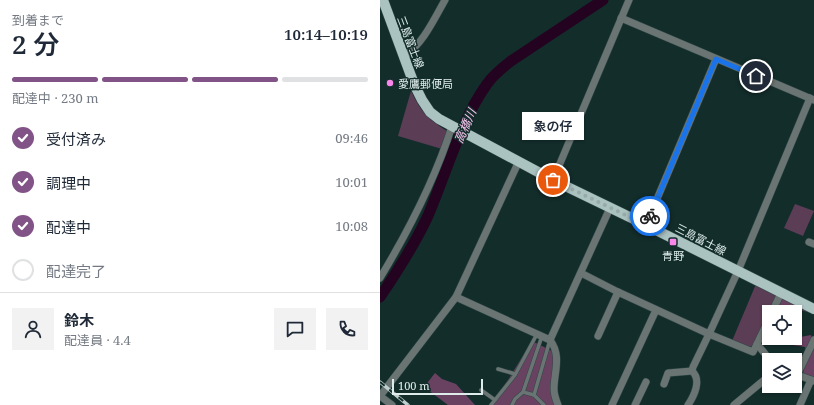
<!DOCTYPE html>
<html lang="ja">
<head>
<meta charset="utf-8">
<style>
	:root { --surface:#fff; --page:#f2f2f3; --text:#1f2937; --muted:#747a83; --line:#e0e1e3; --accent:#815387 }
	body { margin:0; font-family:"Noto Serif","Noto Sans JP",serif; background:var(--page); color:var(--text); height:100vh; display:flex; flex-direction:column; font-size:15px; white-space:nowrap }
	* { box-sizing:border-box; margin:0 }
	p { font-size:13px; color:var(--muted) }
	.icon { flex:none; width:22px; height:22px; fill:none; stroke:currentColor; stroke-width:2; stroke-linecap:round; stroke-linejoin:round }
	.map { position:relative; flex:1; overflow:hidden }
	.panel { display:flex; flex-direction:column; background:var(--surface); width:380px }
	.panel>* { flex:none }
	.fabs { position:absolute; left:382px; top:305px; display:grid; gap:8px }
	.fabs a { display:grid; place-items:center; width:40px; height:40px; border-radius:0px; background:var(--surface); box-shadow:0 1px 3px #0004; font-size:20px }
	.scale { position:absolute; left:12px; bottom:10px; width:91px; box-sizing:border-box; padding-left:4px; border:2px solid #deedeb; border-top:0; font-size:11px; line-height:14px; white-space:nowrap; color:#deedeb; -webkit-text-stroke:3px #132d2b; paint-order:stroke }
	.pin { position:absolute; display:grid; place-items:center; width:34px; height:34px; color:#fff; margin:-17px; border:2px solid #fff; border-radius:50%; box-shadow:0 1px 4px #0007 }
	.courier { position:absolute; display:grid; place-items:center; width:40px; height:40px; margin:-20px; border:3px solid #1a73e8; border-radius:50%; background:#fff; color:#222; box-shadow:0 1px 5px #0007 }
	.bubble { position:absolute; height:28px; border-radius:0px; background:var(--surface); box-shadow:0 1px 3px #0004; font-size:13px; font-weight:600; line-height:28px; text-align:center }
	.headline em { font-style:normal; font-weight:600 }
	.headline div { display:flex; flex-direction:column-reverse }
	.headline { display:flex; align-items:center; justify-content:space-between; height:68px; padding:0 12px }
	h1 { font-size:26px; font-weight:600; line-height:30px }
	.bar { display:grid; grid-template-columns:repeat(4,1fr); gap:6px 4px; align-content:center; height:48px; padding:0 12px }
	.bar i { height:5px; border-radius:3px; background:var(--line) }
	.bar .current { background:var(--accent) }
	.bar p { grid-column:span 4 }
	.line { display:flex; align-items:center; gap:10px; padding:0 12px; border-top:1px solid var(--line) }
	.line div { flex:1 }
	.round { display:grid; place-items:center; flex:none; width:42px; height:42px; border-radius:0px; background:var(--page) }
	ol { padding:0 12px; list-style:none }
	li { display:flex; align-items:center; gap:12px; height:44px }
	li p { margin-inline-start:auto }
	li .icon { padding:4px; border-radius:50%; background:var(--accent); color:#fff; stroke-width:4 }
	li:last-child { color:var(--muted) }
	li i { width:22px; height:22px; border:2px solid var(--line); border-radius:50% }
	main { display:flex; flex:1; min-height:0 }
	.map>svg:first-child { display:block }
	.green { fill:#5b3d55 }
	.forest { fill:#694262 }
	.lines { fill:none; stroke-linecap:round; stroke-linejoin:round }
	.river { stroke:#240320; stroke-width:11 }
	.lane-casing { stroke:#2f4846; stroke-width:4.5 }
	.street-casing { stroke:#2f4846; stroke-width:8 }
	.primary-casing { stroke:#2f4846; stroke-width:11 }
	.lane { stroke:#697473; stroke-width:3.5 }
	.street { stroke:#697473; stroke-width:7 }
	.primary { stroke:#aac2c0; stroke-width:10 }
	.rail-casing { stroke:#bdcecc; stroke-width:3.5 }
	.rail { stroke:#132d2b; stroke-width:2; stroke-dasharray:6; stroke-linecap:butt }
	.done { stroke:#97aaa8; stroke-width:4; stroke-dasharray:0 7.2 }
	.route { stroke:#1a73e8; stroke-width:5 }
	.poi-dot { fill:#f987e9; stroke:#132d2b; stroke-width:1.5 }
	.labels { text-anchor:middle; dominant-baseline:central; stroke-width:3; stroke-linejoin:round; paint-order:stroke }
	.street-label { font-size:11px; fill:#deedeb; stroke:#132d2b }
	.poi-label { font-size:11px; fill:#deedeb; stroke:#132d2b; text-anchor:start }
	.water-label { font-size:12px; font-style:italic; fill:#fac5f0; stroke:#132d2b }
</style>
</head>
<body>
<main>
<section class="panel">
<div class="headline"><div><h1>2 分</h1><p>到着まで</p></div><em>10:14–10:19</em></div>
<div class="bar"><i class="current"></i><i class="current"></i><i class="current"></i><i></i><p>配達中 · 230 m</p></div>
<ol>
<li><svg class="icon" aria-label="check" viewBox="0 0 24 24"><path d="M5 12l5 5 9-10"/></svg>受付済み<p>09:46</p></li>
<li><svg class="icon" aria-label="check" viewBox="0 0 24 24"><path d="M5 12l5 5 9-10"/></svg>調理中<p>10:01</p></li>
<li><svg class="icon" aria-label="check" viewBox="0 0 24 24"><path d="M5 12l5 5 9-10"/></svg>配達中<p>10:08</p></li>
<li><i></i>配達完了</li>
</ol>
<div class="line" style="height:72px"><a class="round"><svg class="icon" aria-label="person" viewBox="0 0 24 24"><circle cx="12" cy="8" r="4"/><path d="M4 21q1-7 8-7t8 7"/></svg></a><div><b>鈴木</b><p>配達員 · 4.4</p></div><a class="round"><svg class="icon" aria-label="chat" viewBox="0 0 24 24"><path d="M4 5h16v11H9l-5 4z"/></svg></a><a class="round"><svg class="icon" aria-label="phone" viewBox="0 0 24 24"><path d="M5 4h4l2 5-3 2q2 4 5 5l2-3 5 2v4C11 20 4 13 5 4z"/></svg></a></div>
</section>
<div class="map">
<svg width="434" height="405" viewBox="0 0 434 405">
	<rect width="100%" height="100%" fill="#132d2b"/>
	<g class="green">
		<path d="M31,91C42,113 47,118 67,131L62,149L18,136Z"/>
		<polygon points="415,204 434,211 423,236 404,228"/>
		<polygon points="376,284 397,294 374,346 369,347 352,341"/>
	</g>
	<g class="forest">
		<polygon points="402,296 432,311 431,313 411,307 406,312 394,312"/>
		<polygon points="431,335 434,345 434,381 422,377 426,361 425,347 407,344 405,341 408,338 415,338"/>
		<polygon points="152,341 172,351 179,359 174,391 178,405 110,405 128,380"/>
		<polygon points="55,373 62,379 76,384 95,405 68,405 44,387"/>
	</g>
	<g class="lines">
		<path class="river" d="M0,297C17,272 34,245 47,218C66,175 79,123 107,84C113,75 122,68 131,61L223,0"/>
		<g class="lane-casing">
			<g id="lane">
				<polyline points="118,369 135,374"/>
				<polyline points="101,390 115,400"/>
				<polyline points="143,392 154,395 164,405"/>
				<polyline points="154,395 170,340"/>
				<polyline points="111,405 135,375 157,334"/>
				<polyline points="132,405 135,399 143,392 162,336"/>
			</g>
		</g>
		<g class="street-casing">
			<g id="street">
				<polyline points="241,18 434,100"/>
				<path d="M24,57C44,42 53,21 65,0"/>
				<polyline points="173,180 249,0"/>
				<polyline points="266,225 336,59"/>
				<polyline points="429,242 434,244"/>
				<polyline points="201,273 238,292 329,334 358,271 430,98"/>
				<path d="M0,278C29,230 55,180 72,126"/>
				<polyline points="76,297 170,340 230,208"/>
				<polyline points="392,312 401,293"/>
				<polyline points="389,319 377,344 390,360"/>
				<polyline points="218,336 238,292"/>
				<path d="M170,340C182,356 174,372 174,389C174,394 176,400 178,405"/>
				<polyline points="415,374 434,381"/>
				<polyline points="417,375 434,340"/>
				<polyline points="284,384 288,373 312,371"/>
				<polyline points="0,396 76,297 139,161"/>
				<polyline points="0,396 12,405"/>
				<polyline points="232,405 276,310"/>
				<polyline points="255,405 266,382"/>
				<path d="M308,405C314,396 322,380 312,371L313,367L329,334L373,352L377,344"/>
				<polyline points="354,405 389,376"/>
				<polyline points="420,405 431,380"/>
			</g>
		</g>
		<g class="primary-casing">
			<polyline id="primary" points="3,0 34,84 42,100 50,112 59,119 173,180 266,225 434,309"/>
		</g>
		<use href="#lane" class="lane"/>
		<use href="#street" class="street"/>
		<use href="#primary" class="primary"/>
		<g class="rail-casing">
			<polyline id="rail" points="0,382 28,405"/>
		</g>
		<use href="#rail" class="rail"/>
	</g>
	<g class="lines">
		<polyline class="done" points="173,180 266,225 270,216"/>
		<polyline class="route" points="270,216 336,59 376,76"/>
	</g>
	<g class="poi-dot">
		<circle cx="10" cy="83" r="4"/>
		<rect x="289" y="238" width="8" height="8" rx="2"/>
	</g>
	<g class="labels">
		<g class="street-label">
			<text transform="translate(31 42) rotate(69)">三島富士線</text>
			<text transform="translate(321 239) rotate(27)">三島富士線</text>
		</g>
		<g class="poi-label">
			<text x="18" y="83">愛鷹郵便局</text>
			<text x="293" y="255" text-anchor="middle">青野</text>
		</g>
		<g class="water-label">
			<text transform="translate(85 126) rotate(-66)">高橋川</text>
		</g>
	</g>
</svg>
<div class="fabs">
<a><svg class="icon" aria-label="locate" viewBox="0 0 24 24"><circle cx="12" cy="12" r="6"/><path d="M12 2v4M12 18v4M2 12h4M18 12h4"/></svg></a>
<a><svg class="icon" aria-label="layers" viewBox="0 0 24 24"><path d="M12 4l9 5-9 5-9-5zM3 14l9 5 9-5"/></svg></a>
</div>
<div class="scale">100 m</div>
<div class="pin" style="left:173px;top:180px;background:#ea580c"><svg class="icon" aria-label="bag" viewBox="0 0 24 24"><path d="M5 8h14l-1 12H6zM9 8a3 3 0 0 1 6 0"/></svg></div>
<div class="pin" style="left:376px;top:76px;background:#1f2937"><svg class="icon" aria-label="home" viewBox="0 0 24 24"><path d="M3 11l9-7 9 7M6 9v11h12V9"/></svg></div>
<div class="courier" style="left:270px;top:216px"><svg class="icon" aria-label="bike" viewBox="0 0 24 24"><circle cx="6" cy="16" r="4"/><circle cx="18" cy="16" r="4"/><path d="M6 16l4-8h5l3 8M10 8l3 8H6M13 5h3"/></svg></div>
<div class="bubble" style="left:142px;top:112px;width:62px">象の仔</div>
</div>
</main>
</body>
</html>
